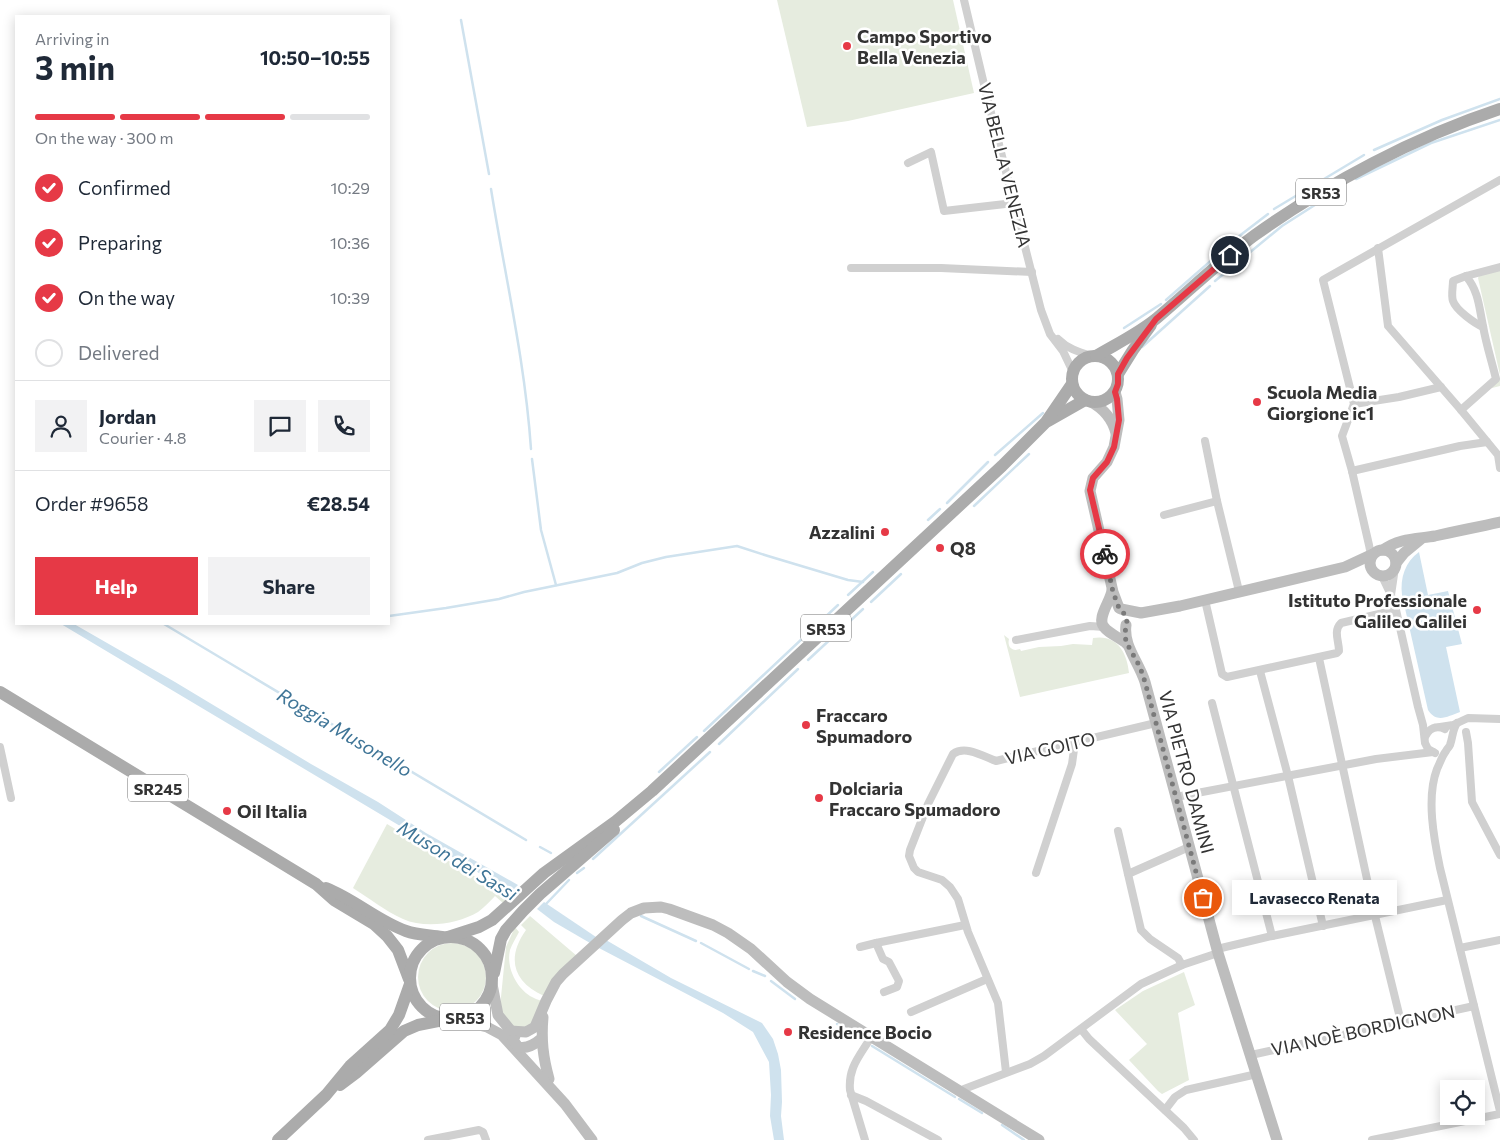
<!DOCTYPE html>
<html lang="en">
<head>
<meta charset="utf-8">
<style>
	:root { --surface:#fff; --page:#f2f2f3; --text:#1f2937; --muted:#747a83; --line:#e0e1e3; --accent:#e63946 }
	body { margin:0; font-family:Commissioner,sans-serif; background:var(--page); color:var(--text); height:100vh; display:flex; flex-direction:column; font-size:19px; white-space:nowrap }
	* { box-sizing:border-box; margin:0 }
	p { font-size:16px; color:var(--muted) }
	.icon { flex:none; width:28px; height:28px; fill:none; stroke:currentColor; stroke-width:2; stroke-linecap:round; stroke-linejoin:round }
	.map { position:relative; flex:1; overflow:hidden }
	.details { position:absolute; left:15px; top:15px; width:375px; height:610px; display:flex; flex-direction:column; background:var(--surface); border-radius:0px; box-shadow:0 2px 12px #0003 }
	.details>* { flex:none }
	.buttons { position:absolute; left:1440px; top:1080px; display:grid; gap:10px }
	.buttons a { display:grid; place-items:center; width:45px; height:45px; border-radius:0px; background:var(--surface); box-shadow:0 2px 12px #0003; font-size:25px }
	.pin { position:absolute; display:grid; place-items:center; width:42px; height:42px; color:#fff; margin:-21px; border:2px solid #fff; border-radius:50%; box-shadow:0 1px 5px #0007 }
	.courier { position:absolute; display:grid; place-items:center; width:50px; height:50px; margin:-25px; border:4px solid #e63946; border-radius:50%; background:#fff; color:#222; box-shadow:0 1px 6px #0007 }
	.bubble { position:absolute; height:35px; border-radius:0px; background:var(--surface); box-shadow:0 2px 12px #0003; font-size:16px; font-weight:700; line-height:35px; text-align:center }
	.overview em { font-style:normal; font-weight:700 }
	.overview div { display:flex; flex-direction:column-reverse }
	.overview { display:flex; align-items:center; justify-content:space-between; height:85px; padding:0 20px }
	h1 { font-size:32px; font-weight:700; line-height:38px }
	.bar { display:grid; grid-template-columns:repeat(4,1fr); gap:8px 5px; align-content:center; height:60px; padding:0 20px }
	.bar i { height:6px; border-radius:4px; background:var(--line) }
	.bar .active { background:var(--accent) }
	.bar p { grid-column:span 4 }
	.line { display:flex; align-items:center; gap:12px; padding:0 20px; border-top:1px solid var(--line) }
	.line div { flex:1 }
	.round { display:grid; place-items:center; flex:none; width:52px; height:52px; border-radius:0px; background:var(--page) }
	ol { padding:0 20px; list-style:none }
	li { display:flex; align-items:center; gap:15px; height:55px }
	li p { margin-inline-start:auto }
	li .icon { padding:5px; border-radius:50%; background:var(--accent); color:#fff; stroke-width:4 }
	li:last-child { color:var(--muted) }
	li i { width:28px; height:28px; border:2px solid var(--line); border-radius:50% }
	.cta { display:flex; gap:10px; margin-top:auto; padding:10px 20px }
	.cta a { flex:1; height:58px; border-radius:0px; background:var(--accent); color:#fff; font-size:20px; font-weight:700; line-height:58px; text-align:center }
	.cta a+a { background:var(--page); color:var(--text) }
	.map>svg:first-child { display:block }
	.green { fill:#e6ecdf }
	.water { fill:#cfe2ee }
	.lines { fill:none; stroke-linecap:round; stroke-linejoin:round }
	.stream { stroke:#cfe2ee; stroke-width:2.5 }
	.street { stroke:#d0d0d0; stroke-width:8 }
	.secondary { stroke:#bdbdbd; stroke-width:11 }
	.primary { stroke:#ababab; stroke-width:12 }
	.done { stroke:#7a7a7a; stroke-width:5; stroke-dasharray:0 9 }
	.route { stroke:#e63946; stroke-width:6 }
	.poi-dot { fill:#e63946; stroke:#fff; stroke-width:2 }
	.labels { text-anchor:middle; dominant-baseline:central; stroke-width:5; stroke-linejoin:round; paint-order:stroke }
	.shield { fill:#fff; stroke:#707070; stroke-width:1 }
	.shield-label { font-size:16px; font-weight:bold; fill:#333 }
	.poi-label { font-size:18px; font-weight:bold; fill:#333; stroke:#fff; text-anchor:start }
	.street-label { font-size:18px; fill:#333; stroke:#fff }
	.water-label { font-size:19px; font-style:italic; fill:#3f7597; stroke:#fff }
</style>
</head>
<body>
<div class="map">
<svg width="1500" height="1140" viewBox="0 0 1500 1140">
	<rect width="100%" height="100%" fill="#fff"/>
	<g class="green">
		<polygon points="777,0 953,0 974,93 848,121 807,127"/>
		<polygon points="1500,268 1500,386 1488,389 1499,380 1500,375 1478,278 1480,274"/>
		<path d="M1004,635L1009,639C1007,647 1012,652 1020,649L1021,651L1039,647L1061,646L1073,644L1092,645L1093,638C1117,634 1127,652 1129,673L1020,697Z"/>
		<path d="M387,824L509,897L503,903L495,896C490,901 485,907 478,912C458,924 425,929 403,919C385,911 369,898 353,888Z"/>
		<path d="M530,916L577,956L544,996C513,982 506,958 526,930L521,925Z"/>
		<path d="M515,927L519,932C516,938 512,944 510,950C506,967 516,987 530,996C534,998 538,1000 542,1001L536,1021L527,1028L517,1029L508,1023L500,1007L506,947Z"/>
		<circle cx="452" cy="977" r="34"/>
		<polygon points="1184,972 1195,1005 1178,1013 1189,1080 1162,1094 1158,1091 1129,1060 1147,1044 1115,1010 1143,991"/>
	</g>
	<g class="water">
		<path d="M1419,552L1428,595L1448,591L1462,644L1446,647L1460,712C1448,716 1437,724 1428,710L1402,595C1400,578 1405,562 1419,552Z"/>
		<polygon points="61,624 74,624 175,682 311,764 378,802 426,833 518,885 511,892"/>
		<polygon points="544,902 596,937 590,943 554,922 537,909"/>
		<polygon points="606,940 671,978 762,1023 773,1039 778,1054 781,1070 782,1102 781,1116 784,1140 774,1140 770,1116 771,1095 769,1062 753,1032 723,1013 597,947"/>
	</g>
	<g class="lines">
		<g class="stream">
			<polyline points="461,20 489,174"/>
			<polyline points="1374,150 1442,120 1500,99"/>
			<polyline points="1356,179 1431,143 1500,120"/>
			<path d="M491,189C505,276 525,361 531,449"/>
			<polyline points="1274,209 1364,155"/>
			<polyline points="1215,281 1282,226 1343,187"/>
			<polyline points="1166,300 1238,237 1268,214"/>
			<polyline points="1124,328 1161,304"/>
			<polyline points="1142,347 1210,286"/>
			<polyline points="995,455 1043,413"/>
			<polyline points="532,459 541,530 556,585"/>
			<polyline points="947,503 988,462"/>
			<polyline points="974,506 1029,454"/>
			<polyline points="928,520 940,509"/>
			<polyline points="848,595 873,572"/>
			<polyline points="871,602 901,574"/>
			<polyline points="389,616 446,608 499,599 524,592 617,573 642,563 666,557 737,546 768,556 848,580 863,582"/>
			<polyline points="164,624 526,840"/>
			<polyline points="808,660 863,609"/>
			<polyline points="704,731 838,605"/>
			<polyline points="719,744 798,669"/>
			<polyline points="659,772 697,737"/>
			<polyline points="540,847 551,853"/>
			<polyline points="593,859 710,752"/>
			<polyline points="577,873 584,868"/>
			<polyline points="546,904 569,880"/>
			<polyline points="641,916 696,941"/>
			<polyline points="701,943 749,969"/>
			<polyline points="753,971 765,976"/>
			<polyline points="771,981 795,999"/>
			<polyline points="837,1024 863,1040"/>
			<polyline points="872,1046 955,1097"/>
			<polyline points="959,1099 982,1113"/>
			<polyline points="1002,1125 1024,1140"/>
		</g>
		<g class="street">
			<polyline points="964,0 987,97 1041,310 1050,334 1063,351 1073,372"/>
			<polyline points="908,163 931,152 944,211 1014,203"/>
			<polyline points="1378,248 1388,326 1461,410 1498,455 1500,468"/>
			<polyline points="851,268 941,268 1032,272"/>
			<path d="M1466,276L1453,281C1453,287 1451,295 1453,301C1456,310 1474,323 1483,327"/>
			<path d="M1058,339C1068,349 1079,352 1092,356"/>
			<polyline points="1354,404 1399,397 1441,387"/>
			<path d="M1461,410L1496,379C1492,362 1486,344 1483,326C1479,307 1479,292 1466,276L1500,267"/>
			<polyline points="1205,441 1217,501 1239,591"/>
			<polyline points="1352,471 1460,446 1487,442"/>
			<polyline points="1164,515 1217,501"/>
			<polyline points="1374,553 1370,550 1369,545 1352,471 1342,436 1354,404 1323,280 1500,180"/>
			<polyline points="1382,576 1391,595 1396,610 1418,707 1423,725 1425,743 1428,749 1435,753"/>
			<polyline points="1391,595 1395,568"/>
			<path d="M1205,600L1222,674L1227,677L1337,653L1339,651C1339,641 1333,631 1341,623L1396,610"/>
			<polyline points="1016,640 1090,626 1104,627"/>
			<polyline points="1319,658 1375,916 1401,1022"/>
			<polyline points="1260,671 1288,776 1323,926"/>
			<polyline points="1212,703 1272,936"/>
			<path d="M1457,723C1452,731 1453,737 1450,745C1448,749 1448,747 1446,751C1442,756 1440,763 1437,769C1426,798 1434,839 1440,868L1500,1111"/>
			<polyline points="1440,727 1453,725 1468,718 1500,719"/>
			<polyline points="1466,732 1468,743 1472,802 1500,855"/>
			<path d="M1425,737C1429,728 1436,725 1445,729"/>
			<polyline points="0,747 11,798"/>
			<polyline points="1176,797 1376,759 1433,752"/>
			<polyline points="1118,831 1141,930 1150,939 1178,958 1182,965"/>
			<polyline points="1036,873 1072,764 1075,742"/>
			<polyline points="1128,874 1189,847"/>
			<polyline points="876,943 883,959 889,962 899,981 897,987 884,992"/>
			<polyline points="860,947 876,943 965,925"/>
			<polyline points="1460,948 1500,940"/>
			<polyline points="1217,949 1272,936 1447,900"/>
			<polyline points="911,1012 987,979"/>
			<polyline points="1081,1029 1089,1039 1184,1128 1194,1140"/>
			<polyline points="1251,1055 1474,1006"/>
			<path d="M1006,1072L998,1003L968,932L958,899L950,887L942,880L918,872L914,868L909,856L910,850L928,804L953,754C965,745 983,756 996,761L1000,760L1156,723"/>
			<polyline points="960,1092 964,1089 1030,1064 1044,1056 1141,984 1182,965 1218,953"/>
			<polyline points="851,1095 866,1101 938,1140"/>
			<polyline points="1165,1110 1175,1097 1186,1090 1257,1074"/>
			<polyline points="428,1140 479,1130 483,1132 486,1140"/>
			<path d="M865,1140L850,1090C848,1067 860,1056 871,1037"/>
			<polyline points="1372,1140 1500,1114"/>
		</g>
		<g class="secondary">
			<polyline points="1115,392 1117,399 1119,420 1114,447 1107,462 1093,478 1090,491 1113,592 1119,608"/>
			<path d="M1091,402C1104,409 1112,418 1116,433"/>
			<circle cx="1383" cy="563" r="13"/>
			<path d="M1383,550C1399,538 1417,539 1435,536C1457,531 1478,527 1500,522"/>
			<polyline points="1396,563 1404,553 1421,539"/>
			<path d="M1112,590C1111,601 1096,618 1104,627C1109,634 1121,638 1127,644"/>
			<polyline points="1121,609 1141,613 1180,606 1345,567 1373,554"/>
			<path d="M1126,625C1123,646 1139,662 1145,682L1218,953L1277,1140"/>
			<polyline points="492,984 498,1015 515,1036"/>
			<path d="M543,1017C541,1040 543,1057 549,1079"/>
			<polyline points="455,1019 487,1027 502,1035 565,1104 592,1140"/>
			<polyline points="510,1031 526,1032 535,1027 546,1001 556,982 563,974 622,920 631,913 644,908 661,907 669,909 713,925 728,933 751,949 787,982 810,999 1039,1140"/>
			<path d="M513,1040L518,1047C527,1049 534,1045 541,1039"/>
		</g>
		<g class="primary">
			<circle cx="1095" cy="379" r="23"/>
			<path d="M1096,356C1116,344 1139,333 1157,318C1190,290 1221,260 1255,235C1328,183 1415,137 1500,109"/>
			<polyline points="1118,374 1133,350 1151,325"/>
			<polyline points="1048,421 1085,400"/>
			<polyline points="0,692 316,884 334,900 374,924 387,936 398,950 409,979"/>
			<path d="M326,888C354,899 378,921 406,931C417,935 430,935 442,937"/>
			<circle cx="451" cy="978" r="41"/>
			<polyline points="448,937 479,927 492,920 544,873 616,821 652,791 1002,466 1046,422 1072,384"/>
			<polyline points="494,973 501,939 506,930 523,911 540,894 614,830"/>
			<polyline points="340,1085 356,1073 404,1031 418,1025 443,1020"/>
			<polyline points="278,1140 326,1095 350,1066 390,1030 399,1015 410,984"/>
		</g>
	</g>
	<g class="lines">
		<polyline class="done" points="1105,554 1113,592 1119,608 1126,616 1127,620 1125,633 1126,642 1140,667 1145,682 1203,898"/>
		<polyline class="route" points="1105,554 1090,490 1093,478 1107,462 1114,447 1119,420 1117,399 1115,392 1118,384 1118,374 1127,358 1156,319 1230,255"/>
	</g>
	<g class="poi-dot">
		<circle cx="847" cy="46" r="5"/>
		<circle cx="1257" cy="402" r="5"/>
		<circle cx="885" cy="532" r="5"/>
		<circle cx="940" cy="548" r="5"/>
		<circle cx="1477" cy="610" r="5"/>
		<circle cx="806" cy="725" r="5"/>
		<circle cx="819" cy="798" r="5"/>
		<circle cx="227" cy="811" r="5"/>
		<circle cx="788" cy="1032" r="5"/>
	</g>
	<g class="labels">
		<g class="shield">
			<rect x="1296" y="178.5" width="50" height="27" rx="4"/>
			<rect x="801" y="614.5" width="50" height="27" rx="4"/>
			<rect x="128" y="774.5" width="60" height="27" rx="4"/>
			<rect x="440" y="1003.5" width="50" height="27" rx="4"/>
		</g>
		<g class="shield-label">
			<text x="1321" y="192">SR53</text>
			<text x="826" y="628">SR53</text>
			<text x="158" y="788">SR245</text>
			<text x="465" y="1017">SR53</text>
		</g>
		<g class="poi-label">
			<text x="857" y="36">Campo Sportivo<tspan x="857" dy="21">Bella Venezia</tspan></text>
			<text x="1267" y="392">Scuola Media<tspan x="1267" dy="21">Giorgione ic1</tspan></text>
			<text x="875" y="532" text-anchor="end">Azzalini</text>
			<text x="950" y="548">Q8</text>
			<text x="1467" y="600" text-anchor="end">Istituto Professionale<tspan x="1467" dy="21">Galileo Galilei</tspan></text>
			<text x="816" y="715">Fraccaro<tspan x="816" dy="21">Spumadoro</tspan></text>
			<text x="829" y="788">Dolciaria<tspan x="829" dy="21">Fraccaro Spumadoro</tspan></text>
			<text x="237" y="811">Oil Italia</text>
			<text x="798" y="1032">Residence Bocio</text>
		</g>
		<g class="street-label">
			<text transform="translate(1005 165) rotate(76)">VIA BELLA VENEZIA</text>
			<text transform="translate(1050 748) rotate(-13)">VIA GOITO</text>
			<text transform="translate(1187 772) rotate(75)">VIA PIETRO DAMINI</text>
			<text transform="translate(1363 1030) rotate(-12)">VIA NOÈ BORDIGNON</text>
		</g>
		<g class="water-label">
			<text transform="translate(345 732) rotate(31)">Roggia Musonello</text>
			<text transform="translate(458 860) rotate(31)">Muson dei Sassi</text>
		</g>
	</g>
</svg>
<div class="buttons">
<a><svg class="icon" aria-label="locate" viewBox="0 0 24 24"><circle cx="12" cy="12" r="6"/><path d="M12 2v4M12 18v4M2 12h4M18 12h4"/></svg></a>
</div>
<div class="pin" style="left:1203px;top:898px;background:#ea580c"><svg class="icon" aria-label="bag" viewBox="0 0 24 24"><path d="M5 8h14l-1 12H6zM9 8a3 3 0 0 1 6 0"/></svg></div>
<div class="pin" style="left:1230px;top:255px;background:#1f2937"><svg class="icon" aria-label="home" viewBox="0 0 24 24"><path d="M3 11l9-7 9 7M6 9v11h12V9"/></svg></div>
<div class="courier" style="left:1105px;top:554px"><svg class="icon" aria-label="bike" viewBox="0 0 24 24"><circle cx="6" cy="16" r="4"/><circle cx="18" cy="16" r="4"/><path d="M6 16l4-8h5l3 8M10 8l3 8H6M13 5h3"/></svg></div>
<div class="bubble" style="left:1232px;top:880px;width:165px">Lavasecco Renata</div>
<section class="details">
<div class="overview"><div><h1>3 min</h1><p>Arriving in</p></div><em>10:50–10:55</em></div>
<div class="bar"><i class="active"></i><i class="active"></i><i class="active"></i><i></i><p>On the way · 300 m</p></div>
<ol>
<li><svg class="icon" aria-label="check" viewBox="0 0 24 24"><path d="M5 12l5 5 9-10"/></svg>Confirmed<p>10:29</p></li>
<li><svg class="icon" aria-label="check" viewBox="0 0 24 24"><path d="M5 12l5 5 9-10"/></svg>Preparing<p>10:36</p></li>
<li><svg class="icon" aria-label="check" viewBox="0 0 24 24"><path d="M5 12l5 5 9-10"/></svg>On the way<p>10:39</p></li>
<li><i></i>Delivered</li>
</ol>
<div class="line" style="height:90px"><a class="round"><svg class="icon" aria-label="person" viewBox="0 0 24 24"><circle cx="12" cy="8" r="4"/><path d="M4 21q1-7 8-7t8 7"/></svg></a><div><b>Jordan</b><p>Courier · 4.8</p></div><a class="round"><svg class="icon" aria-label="chat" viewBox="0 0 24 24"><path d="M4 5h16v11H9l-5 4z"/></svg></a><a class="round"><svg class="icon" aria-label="phone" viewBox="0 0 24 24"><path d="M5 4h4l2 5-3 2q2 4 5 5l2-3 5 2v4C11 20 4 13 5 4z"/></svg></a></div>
<div class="line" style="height:65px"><div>Order #9658</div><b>€28.54</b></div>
<div class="cta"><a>Help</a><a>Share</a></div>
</section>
</div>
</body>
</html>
